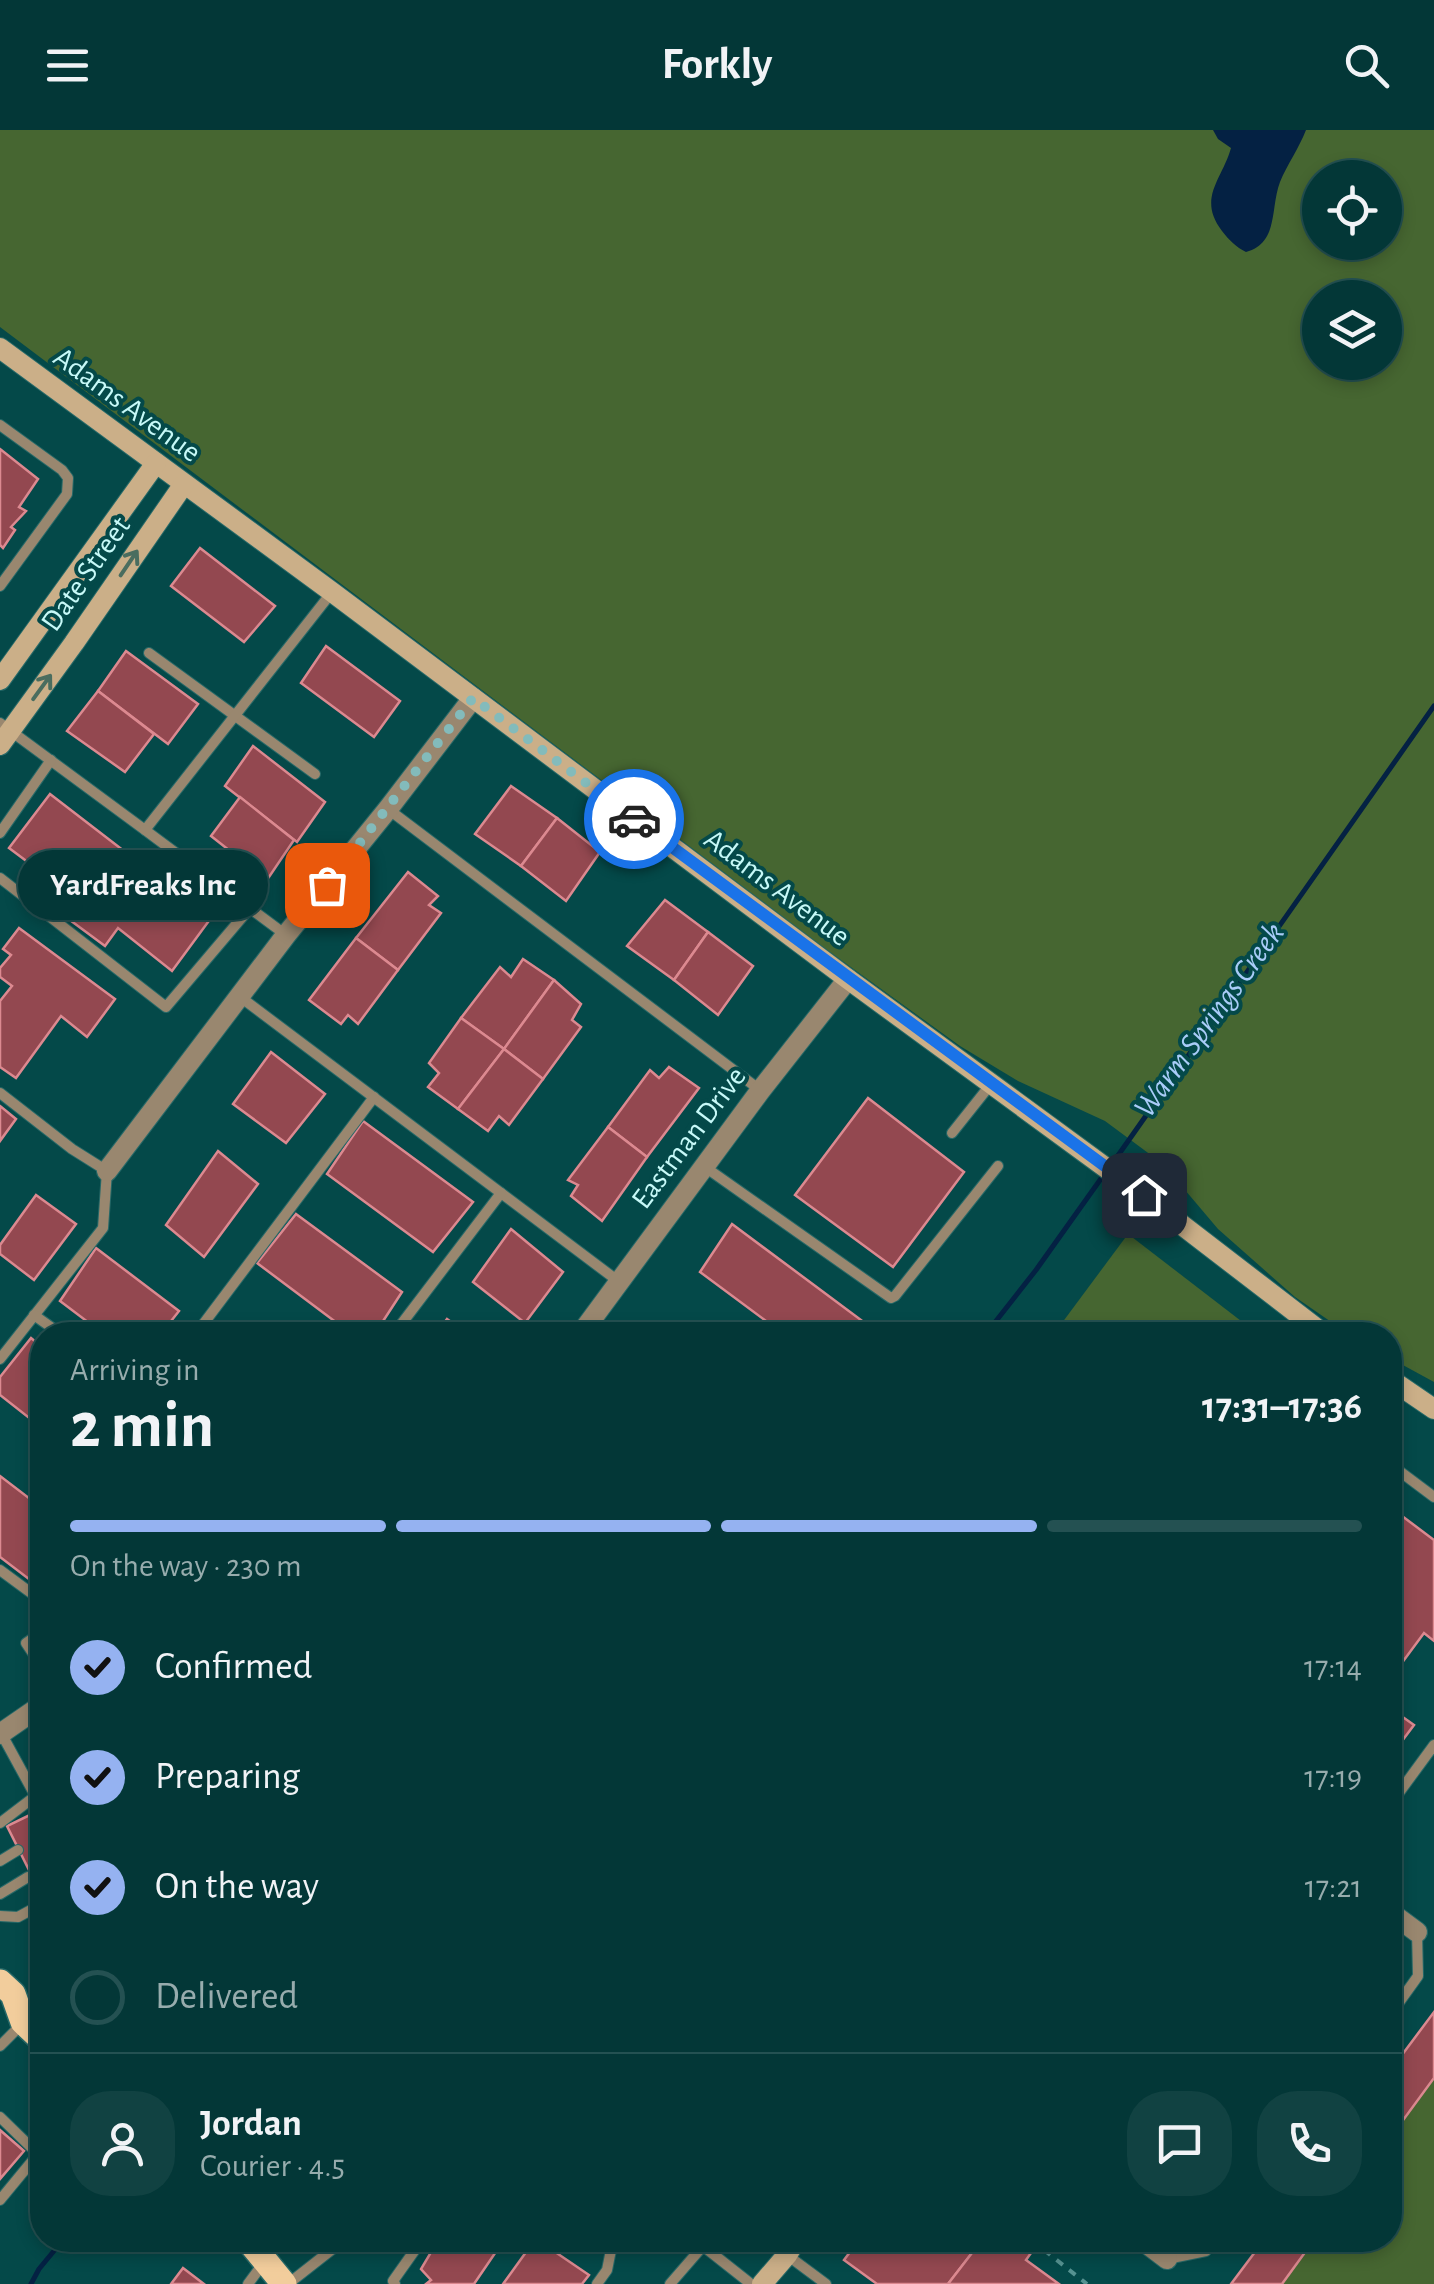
<!DOCTYPE html>
<html lang="en">
<head>
<meta charset="utf-8">
<style>
	:root { --surface:#033737; --page:#114242; --text:#f1f3f6; --muted:#97acad; --line:#245152; --accent:#95b2f1 }
	body { margin:0; font-family:"Alegreya Sans",sans-serif; background:var(--page); color:var(--text); height:100vh; display:flex; flex-direction:column; font-size:38px; white-space:nowrap }
	* { box-sizing:border-box; margin:0 }
	p { font-size:32px; color:var(--muted) }
	.icon { flex:none; width:55px; height:55px; fill:none; stroke:currentColor; stroke-width:2; stroke-linecap:round; stroke-linejoin:round }
	.map { position:relative; flex:1; overflow:hidden }
	.panel { position:absolute; left:30px; top:1192px; width:1372px; height:930px; display:flex; flex-direction:column; background:var(--surface); border-radius:40px; box-shadow:0 5px 15px #0003,0 0 0 2px var(--line) }
	.panel>* { flex:none }
	.fabs { position:absolute; left:1302px; top:30px; display:grid; gap:20px }
	.fabs a { display:grid; place-items:center; width:100px; height:100px; border-radius:50%; background:var(--surface); box-shadow:0 5px 15px #0003,0 0 0 2px var(--line); font-size:50px }
	.pin { position:absolute; display:grid; place-items:center; width:85px; height:85px; color:#fff; margin:-42px; border-radius:20px; box-shadow:0 5px 15px #0006 }
	.courier { position:absolute; display:grid; place-items:center; width:100px; height:100px; margin:-50px; border:8px solid #1a73e8; border-radius:50%; background:#fff; color:#222; box-shadow:0 2px 12px #0007 }
	.bubble { position:absolute; height:70px; border-radius:35px; background:var(--surface); box-shadow:0 5px 15px #0003,0 0 0 2px var(--line); font-size:32px; font-weight:600; line-height:70px; text-align:center }
	.head em { font-style:normal; font-weight:600 }
	.head div { display:flex; flex-direction:column-reverse }
	.head { display:flex; align-items:center; justify-content:space-between; height:170px; padding:0 40px }
	h1 { font-size:65px; font-weight:600; line-height:75px }
	.bar { display:grid; grid-template-columns:repeat(4,1fr); gap:15px 10px; align-content:center; height:120px; padding:0 40px }
	.bar i { height:12px; border-radius:8px; background:var(--line) }
	.bar .on { background:var(--accent) }
	.bar p { grid-column:span 4 }
	.line { display:flex; align-items:center; gap:25px; padding:0 40px; border-top:2px solid var(--line) }
	.line div { flex:1 }
	.round { display:grid; place-items:center; flex:none; width:105px; height:105px; border-radius:40px; background:var(--page) }
	ol { padding:0 40px; list-style:none }
	li { display:flex; align-items:center; gap:30px; height:110px }
	li p { margin-inline-start:auto }
	li .icon { padding:10px; border-radius:50%; background:var(--accent); color:#111; stroke-width:4 }
	li:last-child { color:var(--muted) }
	li i { width:55px; height:55px; border:5px solid var(--line); border-radius:50% }
	header { display:flex; justify-content:space-between; align-items:center; height:130px; padding:0 40px; background:var(--surface); font-size:45px; font-weight:600 }
	.map>svg:first-child { display:block }
	.green { fill:#466631; fill-rule:evenodd }
	.water { fill:#042143 }
	.lines { fill:none; stroke-linecap:round; stroke-linejoin:round }
	.stream { stroke:#042143; stroke-width:5 }
	.building { fill:#934850; stroke:#dc8990; stroke-width:2.5 }
	.lane-casing { stroke:#276968; stroke-width:12 }
	.street-casing { stroke:#276968; stroke-width:22 }
	.secondary-casing { stroke:#276968; stroke-width:22 }
	.primary-casing { stroke:#276968; stroke-width:28 }
	.path { stroke:#559291; stroke-width:4; stroke-dasharray:8 8; stroke-linecap:butt }
	.lane { stroke:#99876f; stroke-width:10 }
	.street { stroke:#99876f; stroke-width:20 }
	.secondary { stroke:#cbaf88; stroke-width:20 }
	.primary { stroke:#f2cd9c; stroke-width:25 }
	.oneway { stroke:#4a6d5f }
	.done { stroke:#83bbbb; stroke-width:10; stroke-dasharray:0 18 }
	.route { stroke:#1a73e8; stroke-width:12 }
	.labels { text-anchor:middle; dominant-baseline:central; stroke-width:8; stroke-linejoin:round; paint-order:stroke }
	.street-label { font-size:30px; fill:#c7f9f8; stroke:#044949 }
	.water-label { font-size:32px; font-style:italic; fill:#a9ccf8; stroke:#044949 }
</style>
</head>
<body>
<header><svg class="icon" aria-label="menu" viewBox="0 0 24 24"><path d="M4 6h16M4 12h16M4 18h16"/></svg>Forkly<svg class="icon" aria-label="search" viewBox="0 0 24 24"><circle cx="10" cy="10" r="6"/><path d="M15 15l6 6"/></svg></header>
<div class="map">
<svg width="1434" height="2154" viewBox="0 0 1434 2154">
	<rect width="100%" height="100%" fill="#044949"/>
	<g class="green">
		<path d="M0,0H1434V1252L1390,1228V1205H1350L1295,1167L1218,1099L1163,1034L1105,991L1018,951L960,916L823,817L0,197ZM1320,48H1385V112H1320ZM1320,168H1385V232H1320Z"/>
		<polygon points="1128,1104 1245,1194 1248,1205 1053,1205"/>
		<polygon points="1434,1948 1434,2154 1282,2154 1314,2110 1390,2110 1390,2008"/>
	</g>
	<path class="water" d="M1213,0H1306C1299,18 1287,35 1280,52C1270,78 1279,113 1246,122C1236,117 1229,110 1222,101C1197,68 1222,50 1231,18L1218,9Z"/>
	<g class="lines">
		<g class="stream">
			<polyline points="1112,1034 1434,576"/>
			<polyline points="985,1205 1036,1140 1105,1043"/>
			<polyline points="31,2154 39,2139 63,2110"/>
		</g>
	</g>
	<g class="building">
		<polygon points="0,319 38,349 19,377 26,381 11,397 15,400 3,418 0,415"/>
		<polygon points="200,418 275,476 244,512 171,456"/>
		<polygon points="326,516 400,571 374,607 301,553"/>
		<polygon points="126,521 198,574 168,614 98,561"/>
		<polygon points="98,561 154,604 125,642 67,601"/>
		<polygon points="253,616 325,672 297,712 225,656"/>
		<polygon points="511,656 557,688 521,736 475,704"/>
		<polygon points="50,664 211,788 172,841 118,798 105,816 51,776 65,760 9,718"/>
		<polygon points="240,667 294,710 267,750 211,706"/>
		<polygon points="557,688 600,722 566,771 521,736"/>
		<polygon points="408,742 438,766 429,775 441,783 398,840 356,808"/>
		<polygon points="665,770 708,802 674,850 627,816"/>
		<polygon points="19,798 115,869 87,907 61,886 16,948 0,937 0,871 12,856 0,847 0,838 11,825 3,819"/>
		<polygon points="708,802 753,836 718,885 674,850"/>
		<polygon points="356,808 398,840 358,894 348,885 341,894 309,870"/>
		<polygon points="523,829 554,850 504,919 461,888 500,837 511,847"/>
		<polygon points="554,850 581,874 572,890 581,897 543,949 504,919"/>
		<polygon points="461,888 504,919 458,979 428,957 439,943 429,933"/>
		<polygon points="504,919 543,949 509,995 499,986 488,1001 458,979"/>
		<polygon points="271,922 325,964 286,1013 233,974"/>
		<polygon points="669,937 699,958 647,1027 608,997 650,940 659,948"/>
		<polygon points="868,968 964,1042 893,1137 795,1065"/>
		<polygon points="0,976 16,989 0,1011"/>
		<polygon points="363,991 473,1072 433,1122 327,1044"/>
		<polygon points="608,997 647,1027 602,1091 571,1066 578,1055 568,1050"/>
		<polygon points="218,1021 258,1054 204,1127 166,1095"/>
		<polygon points="36,1065 76,1094 34,1150 0,1124 0,1115"/>
		<polygon points="296,1084 402,1162 374,1205 353,1205 257,1133"/>
		<polygon points="732,1094 869,1196 863,1205 785,1205 700,1142"/>
		<polygon points="511,1099 563,1142 525,1193 473,1152"/>
		<polygon points="96,1118 179,1181 160,1205 105,1205 60,1171"/>
		<polygon points="447,1189 469,1205 435,1205"/>
		<polygon points="31,1208 42,1217 42,1298 0,1265 0,1247"/>
		<polygon points="0,1346 42,1378 42,1459 0,1427"/>
		<polygon points="1390,1377 1434,1410 1434,1511 1424,1503 1390,1549"/>
		<polygon points="1390,1578 1414,1595 1390,1627"/>
		<polygon points="34,1683 42,1699 42,1755 38,1758 7,1696"/>
		<polygon points="1434,1882 1434,1948 1390,2008 1390,1941"/>
		<polygon points="0,2000 24,2021 0,2049"/>
		<polygon points="436,2110 504,2110 474,2154 426,2154 431,2150 421,2139 430,2124 428,2120"/>
		<polygon points="859,2110 982,2110 948,2154 877,2154 844,2130"/>
		<polygon points="982,2110 1028,2110 1036,2116 1026,2130 1059,2154 948,2154"/>
		<polygon points="1264,2110 1314,2110 1282,2154 1231,2154"/>
		<polygon points="539,2111 589,2145 582,2154 503,2154 529,2118 532,2121"/>
		<polygon points="183,2138 204,2154 171,2154"/>
	</g>
	<g class="lines">
		<g class="lane-casing">
			<g id="lane">
				<polyline points="0,295 62,340 68,348 67,364 0,456"/>
				<polyline points="149,523 315,644"/>
				<polyline points="0,593 145,700 332,462"/>
				<polyline points="388,679 760,960"/>
				<polyline points="145,700 286,805"/>
				<polyline points="0,703 51,630"/>
				<polyline points="0,748 166,877 250,778"/>
				<polyline points="239,866 618,1151"/>
				<polyline points="0,963 72,1019 107,1041 103,1098 0,1229"/>
				<polyline points="952,1003 991,954"/>
				<polyline points="705,1037 891,1168 895,1166 998,1036"/>
				<polyline points="34,1185 62,1205"/>
				<polyline points="1093,1198 1103,1205"/>
				<polyline points="195,1205 374,967"/>
				<polyline points="393,1205 501,1063"/>
				<polyline points="1390,1334 1434,1367"/>
				<polyline points="0,1440 42,1471"/>
				<polyline points="42,1502 26,1513 42,1537"/>
				<polyline points="1,1603 42,1678"/>
				<polyline points="1390,1675 1434,1615"/>
				<polyline points="0,1693 42,1661"/>
				<polyline points="0,1731 18,1720"/>
				<polyline points="0,1764 28,1747"/>
				<polyline points="0,1786 18,1787 42,1774"/>
				<polyline points="1390,1885 1418,1846 1417,1802"/>
				<polyline points="0,1916 23,1893"/>
				<polyline points="0,1987 38,2024 0,2070"/>
				<polyline points="787,2125 826,2154"/>
				<polyline points="1167,2129 1206,2121 1214,2110"/>
				<polyline points="248,2154 265,2131"/>
				<polyline points="288,2154 344,2110"/>
				<polyline points="395,2154 393,2151 422,2110"/>
				<polyline points="597,2154 607,2140 613,2110"/>
				<polyline points="670,2154 703,2116 751,2154"/>
			</g>
		</g>
		<g class="street-casing">
			<g id="street">
				<polyline points="107,1041 286,805 388,679 473,568"/>
				<polyline points="580,1205 760,961 848,849"/>
				<polyline points="0,1604 42,1575"/>
				<polyline points="1390,1782 1417,1802"/>
				<polyline points="1142,2110 1167,2129"/>
			</g>
		</g>
		<g class="secondary-casing">
			<g id="secondary">
				<polyline points="0,218 332,462 848,849 1143,1065 1325,1205"/>
				<polyline points="0,550 156,333"/>
				<polyline points="0,615 74,513 184,354"/>
				<polyline points="1390,1249 1434,1279"/>
				<polyline points="762,2154 787,2125 796,2110"/>
			</g>
		</g>
		<g class="primary-casing">
			<g id="primary">
				<polyline points="0,1852 13,1864 23,1892 42,1910"/>
				<polyline points="248,2110 284,2154"/>
			</g>
		</g>
		<polyline class="path" points="1044,2120 1087,2154"/>
		<use href="#lane" class="lane"/>
		<use href="#street" class="street"/>
		<use href="#secondary" class="secondary"/>
		<use href="#primary" class="primary"/>
	</g>
	<defs><path id="oneway-shaft" d="M-6 0H5M1.5-3L5.5 0L1.5 3" fill="none" stroke-width="1.6" stroke-linecap="round" stroke-linejoin="round" transform="scale(2.5)"/></defs>
	<g class="oneway">
		<use href="#oneway-shaft" transform="translate(129 433) rotate(-56)"/>
		<use href="#oneway-shaft" transform="translate(42 557) rotate(-54)"/>
	</g>
	<g class="lines">
		<polyline class="done" points="327,755 473,568 634,689"/>
		<polyline class="route" points="634,689 1144,1065"/>
	</g>
	<g class="labels">
		<g class="street-label">
			<text transform="translate(127 275) rotate(36)">Adams Avenue</text>
			<text transform="translate(86 444) rotate(-55)">Date Street</text>
			<text transform="translate(777 758) rotate(37)">Adams Avenue</text>
			<text transform="translate(689 1008) rotate(-53)">Eastman Drive</text>
		</g>
		<g class="water-label">
			<text transform="translate(1209 890) rotate(-54)">Warm Springs Creek</text>
		</g>
	</g>
</svg>
<div class="fabs">
<a><svg class="icon" aria-label="locate" viewBox="0 0 24 24"><circle cx="12" cy="12" r="6"/><path d="M12 2v4M12 18v4M2 12h4M18 12h4"/></svg></a>
<a><svg class="icon" aria-label="layers" viewBox="0 0 24 24"><path d="M12 4l9 5-9 5-9-5zM3 14l9 5 9-5"/></svg></a>
</div>
<div class="pin" style="left:327px;top:755px;background:#ea580c"><svg class="icon" aria-label="bag" viewBox="0 0 24 24"><path d="M5 8h14l-1 12H6zM9 8a3 3 0 0 1 6 0"/></svg></div>
<div class="pin" style="left:1144px;top:1065px;background:#1f2937"><svg class="icon" aria-label="home" viewBox="0 0 24 24"><path d="M3 11l9-7 9 7M6 9v11h12V9"/></svg></div>
<div class="courier" style="left:634px;top:689px"><svg class="icon" aria-label="car" viewBox="0 0 24 24"><path d="M5 17H2v-5l4-1 3-4h7l3 4 3 1v5h-3M9 17h6M6 11h13"/><circle cx="7" cy="17" r="2"/><circle cx="17" cy="17" r="2"/></svg></div>
<div class="bubble" style="left:18px;top:720px;width:250px">YardFreaks Inc</div>
<section class="panel">
<div class="head"><div><h1>2 min</h1><p>Arriving in</p></div><em>17:31–17:36</em></div>
<div class="bar"><i class="on"></i><i class="on"></i><i class="on"></i><i></i><p>On the way · 230 m</p></div>
<ol>
<li><svg class="icon" aria-label="check" viewBox="0 0 24 24"><path d="M5 12l5 5 9-10"/></svg>Confirmed<p>17:14</p></li>
<li><svg class="icon" aria-label="check" viewBox="0 0 24 24"><path d="M5 12l5 5 9-10"/></svg>Preparing<p>17:19</p></li>
<li><svg class="icon" aria-label="check" viewBox="0 0 24 24"><path d="M5 12l5 5 9-10"/></svg>On the way<p>17:21</p></li>
<li><i></i>Delivered</li>
</ol>
<div class="line" style="height:180px"><a class="round"><svg class="icon" aria-label="person" viewBox="0 0 24 24"><circle cx="12" cy="8" r="4"/><path d="M4 21q1-7 8-7t8 7"/></svg></a><div><b>Jordan</b><p>Courier · 4.5</p></div><a class="round"><svg class="icon" aria-label="chat" viewBox="0 0 24 24"><path d="M4 5h16v11H9l-5 4z"/></svg></a><a class="round"><svg class="icon" aria-label="phone" viewBox="0 0 24 24"><path d="M5 4h4l2 5-3 2q2 4 5 5l2-3 5 2v4C11 20 4 13 5 4z"/></svg></a></div>
</section>
</div>
</body>
</html>
